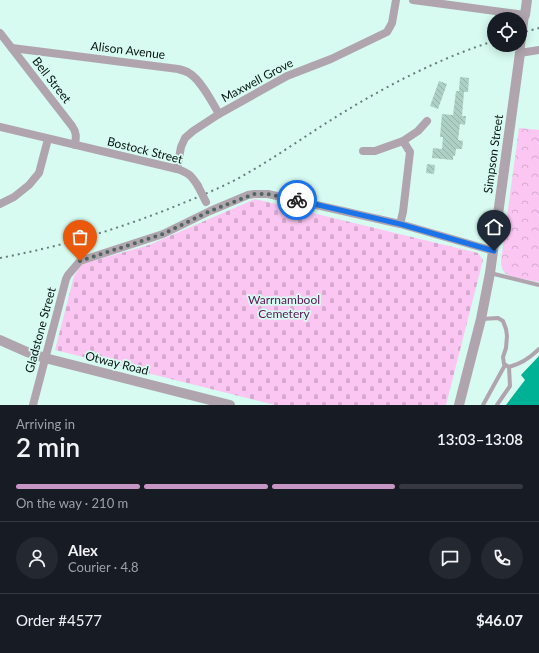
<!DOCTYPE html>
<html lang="en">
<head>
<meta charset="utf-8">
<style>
	:root { --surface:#171b24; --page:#242831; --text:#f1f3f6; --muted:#9ea1a6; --line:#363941; --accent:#c595c3 }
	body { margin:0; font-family:Lato,sans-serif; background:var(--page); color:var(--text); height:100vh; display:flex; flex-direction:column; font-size:15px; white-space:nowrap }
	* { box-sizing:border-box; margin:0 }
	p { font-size:13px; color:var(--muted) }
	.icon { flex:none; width:22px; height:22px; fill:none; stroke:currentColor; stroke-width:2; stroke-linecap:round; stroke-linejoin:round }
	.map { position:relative; height:405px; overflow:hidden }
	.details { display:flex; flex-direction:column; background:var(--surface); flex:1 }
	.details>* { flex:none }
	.tools { position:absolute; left:487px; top:12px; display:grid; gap:8px }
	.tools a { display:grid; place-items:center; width:40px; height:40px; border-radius:50%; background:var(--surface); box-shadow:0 2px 10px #0003; font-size:20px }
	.pin { position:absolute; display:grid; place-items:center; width:34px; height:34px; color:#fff; margin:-41px -17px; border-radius:50% 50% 50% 0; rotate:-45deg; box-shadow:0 0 4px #0007 }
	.pin .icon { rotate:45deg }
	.courier { position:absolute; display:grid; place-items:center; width:40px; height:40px; margin:-20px; border:3px solid #1a73e8; border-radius:50%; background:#fff; color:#222; box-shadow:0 1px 5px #0007 }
	.summary em { font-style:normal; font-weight:600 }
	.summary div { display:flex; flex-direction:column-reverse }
	.summary { display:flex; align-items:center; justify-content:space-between; height:68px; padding:0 16px }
	h1 { font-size:26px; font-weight:600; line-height:30px }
	.bar { display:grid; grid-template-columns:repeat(4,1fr); gap:6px 4px; align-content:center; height:48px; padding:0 16px }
	.bar i { height:5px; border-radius:3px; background:var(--line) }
	.bar .selected { background:var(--accent) }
	.bar p { grid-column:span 4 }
	.line { display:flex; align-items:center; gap:10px; padding:0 16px; border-top:1px solid var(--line) }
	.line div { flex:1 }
	.round { display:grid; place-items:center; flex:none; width:42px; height:42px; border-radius:21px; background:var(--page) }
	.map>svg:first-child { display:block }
	.cemetery { fill:url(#cemetery-stones) }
	.park { fill:url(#park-crowns) }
	.water { fill:#00b295 }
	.building { fill:url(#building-back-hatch) }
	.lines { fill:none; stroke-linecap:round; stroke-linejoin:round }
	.service { stroke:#b0a5ae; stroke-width:4 }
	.minor { stroke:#b0a5ae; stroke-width:8 }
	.tertiary { stroke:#b0a5ae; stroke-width:10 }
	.rail { stroke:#667e77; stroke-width:2; stroke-dasharray:2 4; stroke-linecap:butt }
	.minor-bridge { stroke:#b0a5ae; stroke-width:8 }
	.done { stroke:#50665f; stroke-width:4; stroke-dasharray:0 7.2 }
	.route { stroke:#1a73e8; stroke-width:5 }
	.labels { text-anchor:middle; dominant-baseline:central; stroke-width:3.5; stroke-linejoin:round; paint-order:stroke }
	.street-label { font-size:12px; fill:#081511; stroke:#d7fbf0 }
	.park-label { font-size:12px; fill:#5b1555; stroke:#d7fbf0 }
</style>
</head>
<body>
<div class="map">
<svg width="539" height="405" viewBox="0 0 539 405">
	<defs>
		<pattern id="cemetery-stones" width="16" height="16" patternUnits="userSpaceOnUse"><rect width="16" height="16" fill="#fbc7f2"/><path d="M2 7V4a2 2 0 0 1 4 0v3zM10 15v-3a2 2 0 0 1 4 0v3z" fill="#d6aace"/></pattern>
		<pattern id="park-crowns" width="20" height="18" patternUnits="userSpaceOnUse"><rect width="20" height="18" fill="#fbc7f2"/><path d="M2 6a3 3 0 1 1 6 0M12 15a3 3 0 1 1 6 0" fill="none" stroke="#d6aace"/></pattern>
		<pattern id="building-back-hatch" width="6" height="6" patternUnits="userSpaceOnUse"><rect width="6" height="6" fill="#add0c5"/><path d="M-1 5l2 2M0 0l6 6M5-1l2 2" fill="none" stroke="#93b2a8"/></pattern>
	</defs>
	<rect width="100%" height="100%" fill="#d7fbf0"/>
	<polygon class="cemetery" points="255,199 478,253 483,260 446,405 275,405 55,350 74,276 82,264 149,245"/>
	<path class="park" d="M519,128L539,130V282C530,280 512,278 505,273C502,270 501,265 501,261Z"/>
	<polygon class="water" points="539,356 539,405 506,405 525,380 521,375"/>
	<g class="building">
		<polygon points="460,77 469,78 468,92 464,92 462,116 466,116 465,125 460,124 458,140 463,141 462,149 456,149 455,156 453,156 453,160 432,158 433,148 442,149 443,137 440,137 442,114 453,115 456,91 459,91"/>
		<polygon points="439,81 447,84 438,109 430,106"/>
		<polygon points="427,164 435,165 434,174 426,173"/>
	</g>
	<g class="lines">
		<g class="service">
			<polyline points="490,273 539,285"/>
			<path d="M482,319L498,318L503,321L506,329L507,336L506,348L503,357L504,364L509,367C521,364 530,358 539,349"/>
			<polyline points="483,405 505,365"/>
			<polyline points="497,405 510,386 509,367"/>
		</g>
		<g class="minor">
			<polyline points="413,0 525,15 520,53 539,50"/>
			<path d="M0,33L72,126C77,133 76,137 75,145"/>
			<path d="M12,48L178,69C182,70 186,71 189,73C201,80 212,102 219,114"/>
			<path d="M0,127L177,169C189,173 191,175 198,186"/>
			<polyline points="403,141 418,131 427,121"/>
			<polyline points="363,151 375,151 403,141 410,152 403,212 400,224"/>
			<polyline points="177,169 181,147 185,138 193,131 219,114 287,76 331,59 387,32 392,23 396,0"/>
			<polyline points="0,204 14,197 29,185 39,173 48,139"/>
			<polyline points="33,405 66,279 68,275 80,261 163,234 210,211 248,195 254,194 268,194 400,224 494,251"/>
		</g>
		<g class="tertiary">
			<polyline points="525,15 527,0"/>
			<polyline points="0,340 27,352 45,358 230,405"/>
			<polyline points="459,405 481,319 490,273 520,53"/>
		</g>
		<g class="rail">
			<polyline points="520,33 539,28"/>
			<path d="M0,258C59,247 115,230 171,208C193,199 216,190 237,179C272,160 305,136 339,115C388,85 440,58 494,41"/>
		</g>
		<polyline class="minor-bridge" points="198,186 206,202"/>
	</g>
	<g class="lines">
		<polyline class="done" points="80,261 163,234 210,211 254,194 268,194 297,200"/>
		<polyline class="route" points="297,200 400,224 494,251"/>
	</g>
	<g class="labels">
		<g class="street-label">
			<text transform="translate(128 50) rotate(7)">Alison Avenue</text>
			<text transform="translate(52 80) rotate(52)">Bell Street</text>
			<text transform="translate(257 80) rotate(-28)">Maxwell Grove</text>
			<text transform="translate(145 150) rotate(14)">Bostock Street</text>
			<text transform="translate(493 154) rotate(-82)">Simpson Street</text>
			<text transform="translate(40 330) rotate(-75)">Gladstone Street</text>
			<text transform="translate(117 363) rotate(14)">Otway Road</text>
		</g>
		<g class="park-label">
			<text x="284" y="299">Warrnambool<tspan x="284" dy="14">Cemetery</tspan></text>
		</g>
	</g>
</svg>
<div class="tools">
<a><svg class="icon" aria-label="locate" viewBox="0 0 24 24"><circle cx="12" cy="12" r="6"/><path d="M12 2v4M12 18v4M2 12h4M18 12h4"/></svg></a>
</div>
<div class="pin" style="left:80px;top:261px;background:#ea580c"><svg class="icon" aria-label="bag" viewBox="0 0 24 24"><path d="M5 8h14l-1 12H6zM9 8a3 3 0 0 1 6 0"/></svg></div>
<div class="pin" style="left:494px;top:251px;background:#1f2937"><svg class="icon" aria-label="home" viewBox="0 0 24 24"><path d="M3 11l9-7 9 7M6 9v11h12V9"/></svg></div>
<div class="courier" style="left:297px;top:200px"><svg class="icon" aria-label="bike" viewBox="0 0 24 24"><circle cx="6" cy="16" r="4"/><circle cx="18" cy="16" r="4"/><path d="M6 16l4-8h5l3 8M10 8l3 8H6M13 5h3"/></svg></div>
</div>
<section class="details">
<div class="summary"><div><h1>2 min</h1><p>Arriving in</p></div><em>13:03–13:08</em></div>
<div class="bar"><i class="selected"></i><i class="selected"></i><i class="selected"></i><i></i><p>On the way · 210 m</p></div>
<div class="line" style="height:72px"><a class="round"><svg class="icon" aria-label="person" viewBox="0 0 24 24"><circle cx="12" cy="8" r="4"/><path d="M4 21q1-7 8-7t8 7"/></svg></a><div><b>Alex</b><p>Courier · 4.8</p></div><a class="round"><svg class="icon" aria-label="chat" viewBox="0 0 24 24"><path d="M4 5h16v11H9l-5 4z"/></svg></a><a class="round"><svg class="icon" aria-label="phone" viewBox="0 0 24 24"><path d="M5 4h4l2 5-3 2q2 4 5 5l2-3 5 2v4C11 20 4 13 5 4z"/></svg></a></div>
<div class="line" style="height:52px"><div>Order #4577</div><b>$46.07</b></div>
</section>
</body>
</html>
